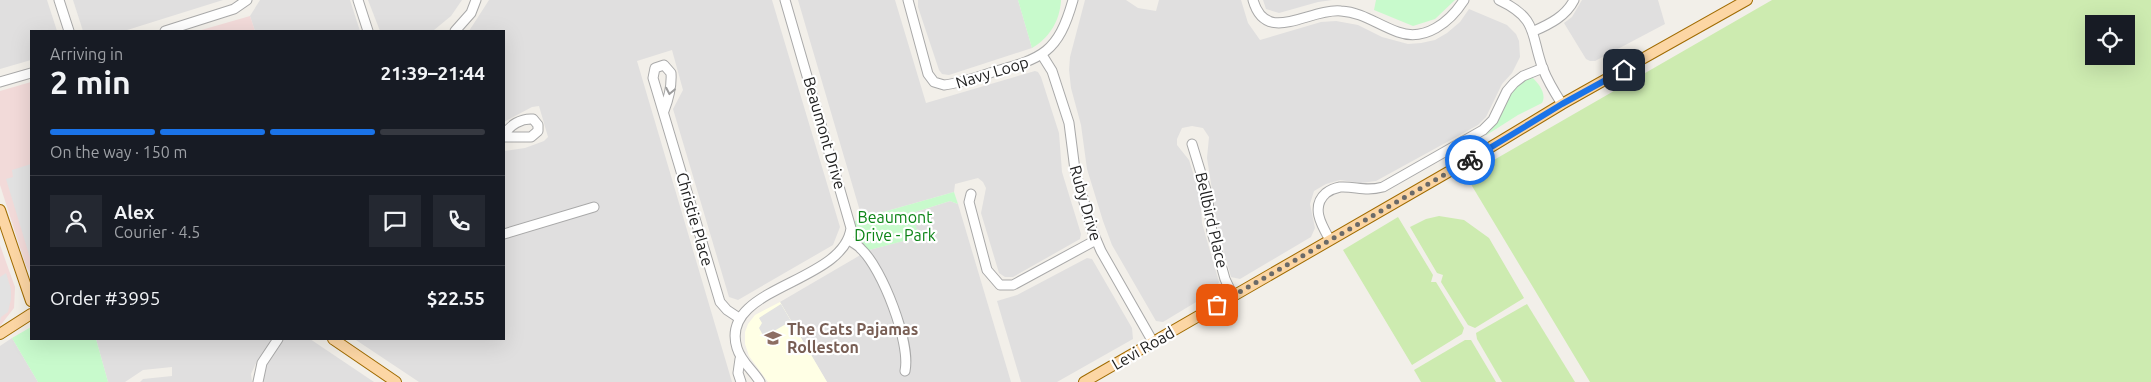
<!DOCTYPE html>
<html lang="en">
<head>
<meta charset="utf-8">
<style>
	:root { --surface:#171b24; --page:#242831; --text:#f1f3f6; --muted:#9ea1a6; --line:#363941; --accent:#1a73e8 }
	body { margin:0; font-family:Ubuntu,sans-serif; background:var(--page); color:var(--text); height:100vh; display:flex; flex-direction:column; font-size:19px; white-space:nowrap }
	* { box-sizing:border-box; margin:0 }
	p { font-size:16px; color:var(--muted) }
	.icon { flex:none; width:28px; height:28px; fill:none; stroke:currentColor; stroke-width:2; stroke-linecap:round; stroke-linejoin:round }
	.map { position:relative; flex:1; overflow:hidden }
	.drawer { position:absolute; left:30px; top:30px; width:475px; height:310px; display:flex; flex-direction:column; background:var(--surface); border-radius:0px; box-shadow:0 5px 20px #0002 }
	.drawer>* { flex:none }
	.controls { position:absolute; left:2085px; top:15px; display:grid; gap:10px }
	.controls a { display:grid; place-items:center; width:50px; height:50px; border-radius:0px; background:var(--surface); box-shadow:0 5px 20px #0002; font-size:25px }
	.pin { position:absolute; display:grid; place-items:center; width:42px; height:42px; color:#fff; margin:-21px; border-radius:10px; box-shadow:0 2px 8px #0006 }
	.courier { position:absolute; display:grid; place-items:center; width:50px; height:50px; margin:-25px; border:4px solid #1a73e8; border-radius:50%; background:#fff; color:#222; box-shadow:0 1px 6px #0007 }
	.summary em { font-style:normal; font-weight:700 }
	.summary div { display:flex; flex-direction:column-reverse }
	.summary { display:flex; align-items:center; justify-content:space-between; height:85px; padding:0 20px }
	h1 { font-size:32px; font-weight:700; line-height:38px }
	.bar { display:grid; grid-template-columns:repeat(4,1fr); gap:8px 5px; align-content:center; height:60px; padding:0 20px }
	.bar i { height:6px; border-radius:4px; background:var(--line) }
	.bar .current { background:var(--accent) }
	.bar p { grid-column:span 4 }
	.line { display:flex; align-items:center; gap:12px; padding:0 20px; border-top:1px solid var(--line) }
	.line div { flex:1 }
	.round { display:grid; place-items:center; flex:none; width:52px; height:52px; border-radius:0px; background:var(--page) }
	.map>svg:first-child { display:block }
	.residential { fill:#e0dfdf }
	.commercial { fill:#f2dad9 }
	.education { fill:#ffffe5 }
	.grass { fill:#cdebb0; fill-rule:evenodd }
	.park { fill:#c8facc }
	.parking { fill:#e2e2e2 }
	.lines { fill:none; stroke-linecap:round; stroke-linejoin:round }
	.minor-casing { stroke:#a9a9a9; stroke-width:11 }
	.major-casing { stroke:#a06b00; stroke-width:12 }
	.minor { stroke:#fff; stroke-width:9 }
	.major { stroke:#fcd6a4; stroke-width:10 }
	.oneway { stroke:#9c9c9c }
	.done { stroke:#6b6a68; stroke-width:5; stroke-dasharray:0 9 }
	.route { stroke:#1a73e8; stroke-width:6 }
	.labels { text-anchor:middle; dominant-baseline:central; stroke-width:4.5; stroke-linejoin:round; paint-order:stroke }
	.street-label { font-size:16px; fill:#222; stroke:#fff }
	.park-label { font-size:16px; fill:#0c8416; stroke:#fff }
	.education-label { font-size:16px; font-weight:bold; fill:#785e54; stroke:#fff; text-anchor:start }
</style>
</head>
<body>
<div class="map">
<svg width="2151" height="382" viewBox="0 0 2151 382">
	<rect width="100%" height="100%" fill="#f2efe9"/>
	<g class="residential">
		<polygon points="0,0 47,0 57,31 31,31 31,60 0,69"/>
		<polygon points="73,0 223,0 124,31 83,31"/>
		<polygon points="260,0 350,0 360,31 255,31 250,16"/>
		<polygon points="368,0 462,0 451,16 434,30 380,31"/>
		<polygon points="489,0 772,0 840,227 833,245 738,300 729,297 673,109 683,90 672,50 637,61 732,382 419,382 356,340 356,339 504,339 504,151 525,148 544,141 548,137 539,106 532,107 504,122 504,31 469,31"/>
		<polygon points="798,0 895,0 926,103 1035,71 1038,72 1041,77 1059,133 1062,172 1081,234 1080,239 1013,277 1005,277 999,273 981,213 986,188 983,182 978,178 955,184 954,192 862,218"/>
		<polygon points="918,0 1018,0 1032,48 949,75 942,74 939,70 918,7"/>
		<polygon points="1085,0 1126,0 1138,8 1156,11 1159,0 1241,0 1248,23 1260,40 1321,22 1336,21 1358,25 1382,37 1408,44 1421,43 1435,40 1447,33 1460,22 1469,9 1507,25 1516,34 1519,41 1520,57 1512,73 1502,84 1486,117 1478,125 1376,181 1361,183 1340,180 1326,184 1314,191 1310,204 1315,228 1311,237 1240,279 1231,277 1219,234 1207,158 1209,137 1203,128 1192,126 1182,128 1177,139 1177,145 1189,160 1200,195 1202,223 1219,282 1216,290 1163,322 1156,321 1112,245 1103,221 1087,169 1081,125 1071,88 1069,70 1070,57"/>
		<polygon points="1263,0 1332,0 1318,2 1279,13 1266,9"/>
		<polygon points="1582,0 1658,0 1665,24 1595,61 1590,61 1586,59 1564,23 1572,17"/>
		<polygon points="950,201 958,204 1011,382 827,382 780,302 869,250 918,237 912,213"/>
		<polygon points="1087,258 1092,259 1132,328 1133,339 1057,382 1021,382 997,301 1017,295"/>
		<polygon points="12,338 38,382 0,382 0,346"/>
		<polygon points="96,339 273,339 257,361 251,374 252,382 140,382 143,379 172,376 172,367 143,370 125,382 108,382"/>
		<polygon points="284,339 310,339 374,382 264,382 262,371"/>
	</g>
	<g class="commercial">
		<polygon points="250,16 255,31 198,31"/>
		<polygon points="31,82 31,274 26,266 0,185 0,91"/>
		<polygon points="0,245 15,287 14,308 0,326"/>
	</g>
	<polygon class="education" points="780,302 827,382 768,382 749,356 745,344 745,332 748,324 755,315"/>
	<g class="grass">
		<path d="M1772,0H2151V382H1590L1466,176ZM2094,24H2126V56H2094Z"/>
		<polygon points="1439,216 1464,220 1489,238 1524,298 1475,328 1468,325 1441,282 1443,275 1437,273 1410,227 1426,219"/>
		<polygon points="1398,217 1433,275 1431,282 1436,282 1464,328 1462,334 1412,365 1343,250"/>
		<polygon points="1527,304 1575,382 1502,382 1477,339 1476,333"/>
		<polygon points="1465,340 1471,340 1496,382 1421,382 1414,370"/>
	</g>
	<g class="park">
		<path d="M1018,0H1061C1060,21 1049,38 1032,48Z"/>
		<polygon points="1376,0 1455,0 1435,19 1413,26 1374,10"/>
		<path d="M1532,77C1539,84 1547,94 1542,103L1518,115L1485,136C1490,131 1495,126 1498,120C1510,101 1508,87 1532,77Z"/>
		<polygon points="954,192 958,204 950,201 912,213 919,237 869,250 855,238 855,221 862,218"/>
		<polygon points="31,327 31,339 96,339 108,382 38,382 12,338"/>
	</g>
	<g class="parking">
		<polygon points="31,164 31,261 6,179 13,177 12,170"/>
		<polygon points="6,273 11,289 11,299 8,312 1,317 0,321 0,277"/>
		<polygon points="781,304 791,321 764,337 759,328 762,323 759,318"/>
	</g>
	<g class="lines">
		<g class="minor-casing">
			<g id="minor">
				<polyline points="59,0 69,31"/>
				<polyline points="358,0 368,31"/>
				<path d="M908,0L928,74L934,82L944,85C961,83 977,77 993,72C1043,58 1058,53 1073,0"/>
				<path d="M1253,0C1266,46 1309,8 1341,11C1362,12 1378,25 1398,32C1425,42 1450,22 1464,0"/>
				<path d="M1499,0C1539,19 1530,34 1543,69C1548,82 1555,93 1562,104"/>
				<polyline points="165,31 234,9 247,0"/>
				<polyline points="455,31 471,13 476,0"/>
				<path d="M1534,31C1550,24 1566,16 1574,0"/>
				<polyline points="1042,55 1052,71 1069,123 1075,170 1092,230 1101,251 1153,342"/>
				<polyline points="0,82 31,73"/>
				<path d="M664,111C669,98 672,87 671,73L664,65L655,68L653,78L656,88L720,302L727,310L739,318"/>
				<path d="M504,135C510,125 521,118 533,119L538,125V131L531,137H504"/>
				<polyline points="1192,144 1207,193 1212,232 1225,279 1233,296"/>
				<polyline points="971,194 969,202 987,270 1000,285 1013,285 1096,240"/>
				<polyline points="504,234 594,207"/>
				<path d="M849,240C853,243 858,245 861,249C882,268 911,343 905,371"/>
				<path d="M1330,240C1322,226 1310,207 1326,193C1330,190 1335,188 1340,187C1356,186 1364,192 1383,187L1483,130L1493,120L1507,91L1514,83L1523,76L1543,68"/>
				<polyline points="740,359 738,373 741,382"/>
				<polyline points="258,382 262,363 278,339"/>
				<path d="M760,382C753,370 741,362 737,348C718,286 844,284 851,228L785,0"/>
			</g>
		</g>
		<g class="major-casing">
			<g id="major">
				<polyline points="0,210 31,301"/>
				<polyline points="0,334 31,314"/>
				<polyline points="333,339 396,382"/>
				<polyline points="1084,382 1476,156 1562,104 1747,0"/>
			</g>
		</g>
		<use href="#minor" class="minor"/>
		<use href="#major" class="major"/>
	</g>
	<defs><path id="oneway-chevron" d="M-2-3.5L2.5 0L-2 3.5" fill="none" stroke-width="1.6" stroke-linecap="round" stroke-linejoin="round" transform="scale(1.25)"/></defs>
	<use class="oneway" href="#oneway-chevron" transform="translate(670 91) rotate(101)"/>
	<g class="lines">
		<polyline class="done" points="1217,305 1470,160"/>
		<polyline class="route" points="1470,160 1562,104 1624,70"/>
	</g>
	<defs>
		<g id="school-bare" transform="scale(1.35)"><path d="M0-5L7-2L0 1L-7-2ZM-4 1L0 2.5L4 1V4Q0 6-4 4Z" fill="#8d6e63" stroke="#fff" stroke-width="2.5" paint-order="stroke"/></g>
	</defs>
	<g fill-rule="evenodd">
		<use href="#school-bare" x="773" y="338"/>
	</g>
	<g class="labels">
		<g class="street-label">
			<text transform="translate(992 72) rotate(-17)">Navy Loop</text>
			<text transform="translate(825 133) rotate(74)">Beaumont Drive</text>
			<text transform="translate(1086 203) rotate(74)">Ruby Drive</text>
			<text transform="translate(695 219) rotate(74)">Christie Place</text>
			<text transform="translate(1212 220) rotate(77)">Bellbird Place</text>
			<text transform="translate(1143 348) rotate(-30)">Levi Road</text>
		</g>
		<g class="park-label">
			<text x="895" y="217">Beaumont<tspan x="895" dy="18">Drive - Park</tspan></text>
		</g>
		<g class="education-label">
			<text x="787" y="329">The Cats Pajamas<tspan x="787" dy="18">Rolleston</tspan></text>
		</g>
	</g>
</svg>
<div class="controls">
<a><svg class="icon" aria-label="locate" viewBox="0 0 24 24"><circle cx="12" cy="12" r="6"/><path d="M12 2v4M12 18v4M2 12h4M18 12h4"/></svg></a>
</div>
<div class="pin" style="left:1217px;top:305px;background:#ea580c"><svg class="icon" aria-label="bag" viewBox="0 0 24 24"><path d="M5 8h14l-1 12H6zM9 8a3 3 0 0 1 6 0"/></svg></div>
<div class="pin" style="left:1624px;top:70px;background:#1f2937"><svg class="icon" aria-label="home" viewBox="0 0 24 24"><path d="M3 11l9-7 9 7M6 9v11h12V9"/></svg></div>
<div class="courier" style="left:1470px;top:160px"><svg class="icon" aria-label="bike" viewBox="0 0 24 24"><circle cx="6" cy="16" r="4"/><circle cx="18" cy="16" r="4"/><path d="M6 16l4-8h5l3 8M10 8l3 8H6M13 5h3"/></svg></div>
<section class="drawer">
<div class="summary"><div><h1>2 min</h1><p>Arriving in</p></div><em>21:39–21:44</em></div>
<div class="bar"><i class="current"></i><i class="current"></i><i class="current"></i><i></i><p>On the way · 150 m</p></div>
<div class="line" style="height:90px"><a class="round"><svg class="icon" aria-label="person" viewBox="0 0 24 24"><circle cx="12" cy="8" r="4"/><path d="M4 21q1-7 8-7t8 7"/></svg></a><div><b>Alex</b><p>Courier · 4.5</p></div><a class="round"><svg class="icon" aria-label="chat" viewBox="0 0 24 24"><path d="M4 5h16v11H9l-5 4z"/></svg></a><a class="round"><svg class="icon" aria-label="phone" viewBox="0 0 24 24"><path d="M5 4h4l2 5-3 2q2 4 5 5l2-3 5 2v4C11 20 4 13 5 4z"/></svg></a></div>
<div class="line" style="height:65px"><div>Order #3995</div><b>$22.55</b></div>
</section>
</div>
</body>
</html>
